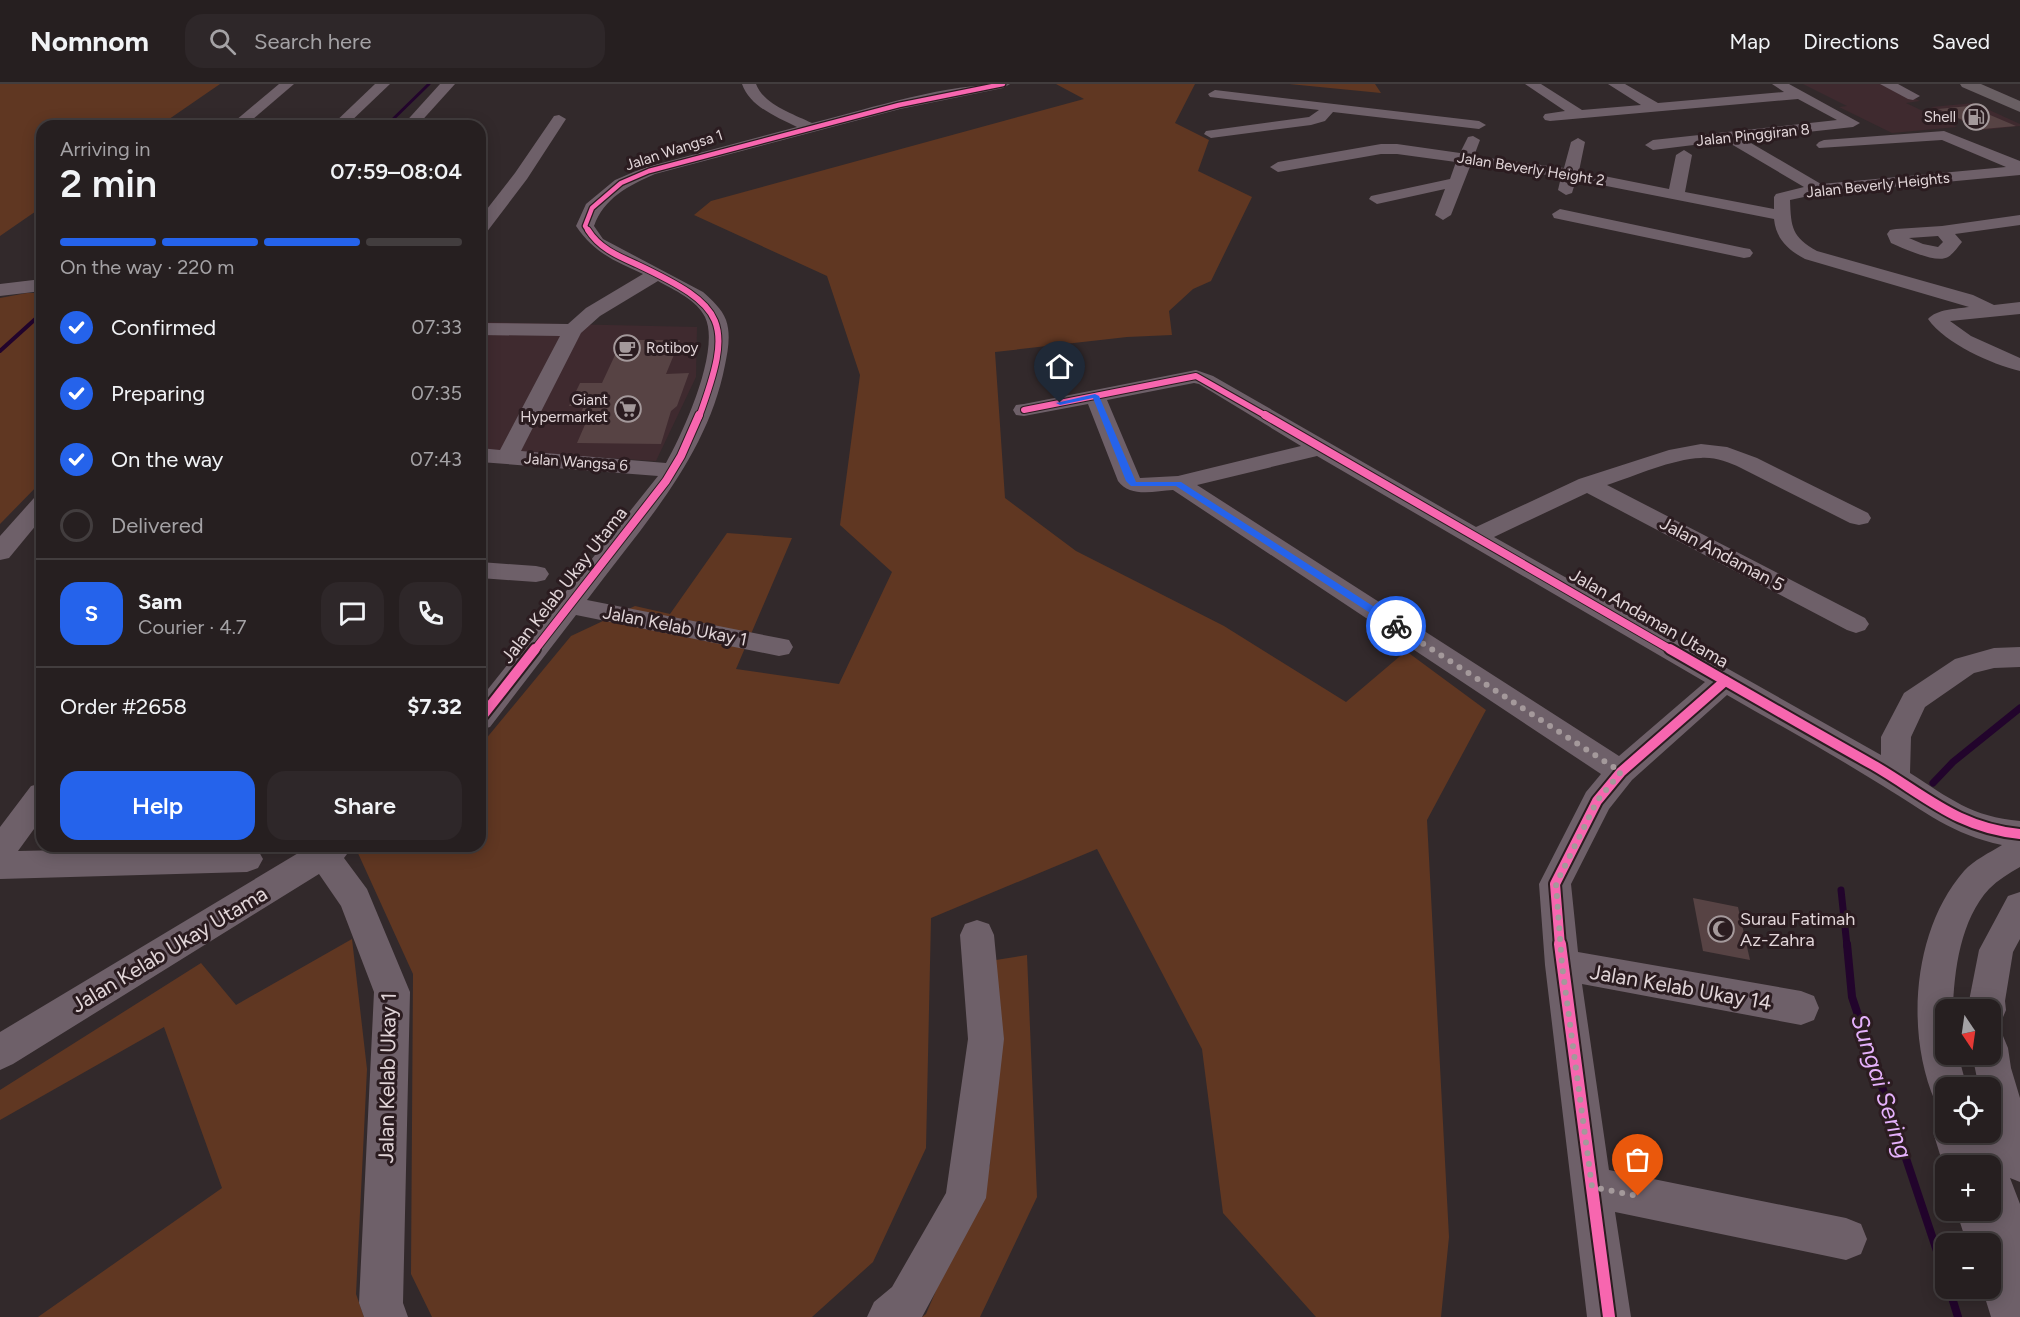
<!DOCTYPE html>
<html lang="en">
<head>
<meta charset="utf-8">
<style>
	:root { --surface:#261f20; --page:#2e2729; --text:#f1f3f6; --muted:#a4a2a5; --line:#423d3e; --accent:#2563eb }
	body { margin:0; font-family:Figtree,sans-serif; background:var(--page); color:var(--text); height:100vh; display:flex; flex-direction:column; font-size:22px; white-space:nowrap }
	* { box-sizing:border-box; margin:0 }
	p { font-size:20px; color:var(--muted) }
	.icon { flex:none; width:33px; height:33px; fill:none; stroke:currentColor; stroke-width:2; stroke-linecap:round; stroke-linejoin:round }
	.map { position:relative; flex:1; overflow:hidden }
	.panel { position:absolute; left:36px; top:36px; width:450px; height:732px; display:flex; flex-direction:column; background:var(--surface); border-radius:18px; box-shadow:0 3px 15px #0003,0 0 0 2px var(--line) }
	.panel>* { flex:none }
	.needle { width:39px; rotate:167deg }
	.buttons { position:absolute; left:1935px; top:915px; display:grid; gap:12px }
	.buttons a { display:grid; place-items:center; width:66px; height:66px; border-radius:12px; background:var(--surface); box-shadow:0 3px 15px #0003,0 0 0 2px var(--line); font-size:30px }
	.pin { position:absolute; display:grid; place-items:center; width:51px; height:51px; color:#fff; margin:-62px -26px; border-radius:50% 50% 50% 0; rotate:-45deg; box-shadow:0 0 6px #0007 }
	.pin .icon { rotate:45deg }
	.courier { position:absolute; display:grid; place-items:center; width:60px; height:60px; margin:-30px; border:4px solid #2563eb; border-radius:50%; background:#fff; color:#222; box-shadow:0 2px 8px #0007 }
	.summary em { font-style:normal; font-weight:600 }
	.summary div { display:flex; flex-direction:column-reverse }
	.summary { display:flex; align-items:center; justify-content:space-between; height:102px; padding:0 24px }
	h1 { font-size:39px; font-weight:600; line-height:45px }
	.bar { display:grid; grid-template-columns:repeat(4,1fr); gap:9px 6px; align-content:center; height:72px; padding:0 24px }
	.bar i { height:8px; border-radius:4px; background:var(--line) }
	.bar .on { background:var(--accent) }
	.bar p { grid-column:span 4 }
	.line { display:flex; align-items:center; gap:15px; padding:0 24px; border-top:2px solid var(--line) }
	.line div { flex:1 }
	.round { display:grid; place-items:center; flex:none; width:63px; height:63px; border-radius:18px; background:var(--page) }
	ol { padding:0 24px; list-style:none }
	li { display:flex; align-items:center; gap:18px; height:66px }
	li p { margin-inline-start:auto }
	li .icon { padding:6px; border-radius:50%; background:var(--accent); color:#fff; stroke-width:4 }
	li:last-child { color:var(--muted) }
	li i { width:33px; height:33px; border:3px solid var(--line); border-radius:50% }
	.button { display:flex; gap:12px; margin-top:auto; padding:12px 24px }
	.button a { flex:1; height:69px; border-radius:18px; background:var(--accent); color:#fff; font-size:24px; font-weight:600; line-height:69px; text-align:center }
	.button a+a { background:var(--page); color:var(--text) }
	header { display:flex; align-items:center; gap:36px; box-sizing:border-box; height:84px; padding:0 30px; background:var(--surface); border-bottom:2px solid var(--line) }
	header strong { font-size:28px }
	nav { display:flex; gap:33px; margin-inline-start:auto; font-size:21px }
	.search { width:420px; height:54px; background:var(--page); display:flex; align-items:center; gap:15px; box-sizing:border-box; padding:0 21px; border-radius:18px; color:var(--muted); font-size:22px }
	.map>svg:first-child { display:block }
	.built { fill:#3f2a2f }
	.green { fill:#603722 }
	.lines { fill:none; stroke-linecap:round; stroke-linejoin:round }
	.stream-far3 { stroke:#22042c; stroke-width:3 }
	.stream-far2 { stroke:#22042c; stroke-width:4 }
	.stream-far1 { stroke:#22042c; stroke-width:7 }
	.stream { stroke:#22042c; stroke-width:8 }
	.building { fill:#574344 }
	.minor { fill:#6e6069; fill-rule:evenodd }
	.highway { fill:#695f63; fill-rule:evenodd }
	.cycleway-far4-casing { stroke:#2b1c20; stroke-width:7 }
	.cycleway-far3-casing { stroke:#2b1c20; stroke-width:8 }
	.cycleway-far2-casing { stroke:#2b1c20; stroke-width:10 }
	.cycleway-far1-casing { stroke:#2b1c20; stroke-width:14 }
	.cycleway-casing { stroke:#2b1c20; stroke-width:16 }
	.cycleway-far4 { stroke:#f766af; stroke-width:4.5 }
	.cycleway-far3 { stroke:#f766af; stroke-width:6 }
	.cycleway-far2 { stroke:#f766af; stroke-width:8 }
	.cycleway-far1 { stroke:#f766af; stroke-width:10 }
	.cycleway { stroke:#f766af; stroke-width:12 }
	.route { fill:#2563eb }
	.done { stroke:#a4999b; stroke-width:6; stroke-dasharray:0 10.8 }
	.labels { text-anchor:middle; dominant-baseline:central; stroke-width:6; stroke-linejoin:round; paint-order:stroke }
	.far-poi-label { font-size:15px; fill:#e1d5d8; stroke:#2b1c20; text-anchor:end }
	.far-street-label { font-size:15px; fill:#e1d5d8; stroke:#2b1c20 }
	.street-label { font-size:18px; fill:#e1d5d8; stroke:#2b1c20 }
	.poi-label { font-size:18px; fill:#e1d5d8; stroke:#2b1c20; text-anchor:start }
	.near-street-label { font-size:21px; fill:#e1d5d8; stroke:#2b1c20 }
	.near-water-label { font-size:24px; font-style:italic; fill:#e5b1fc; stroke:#2b1c20 }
</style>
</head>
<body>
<header>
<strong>Nomnom</strong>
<div class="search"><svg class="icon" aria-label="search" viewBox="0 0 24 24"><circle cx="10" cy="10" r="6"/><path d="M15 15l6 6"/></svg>Search here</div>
<nav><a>Map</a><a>Directions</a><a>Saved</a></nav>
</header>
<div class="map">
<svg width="2020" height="1233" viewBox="0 0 2020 1233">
	<rect width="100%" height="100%" fill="#32292b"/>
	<g class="built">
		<polygon points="1803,0 1884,0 1920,17 1906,19 1957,43 1892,49 1839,23 1847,22"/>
		<polygon points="1974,19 2020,40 2020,42 1983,46 1931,23"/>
		<polygon points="480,238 697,243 696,293 656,377 480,366"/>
	</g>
	<g class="green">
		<polygon points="0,0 220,0 159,42 42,42 42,123 0,152"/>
		<polygon points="1056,0 1195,0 1175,39 1209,56 1198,87 1252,113 1211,197 1193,205 1169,227 1172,251 1127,253 995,268 1005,414 1076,467 1224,542 1346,618 1406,567 1486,626 1427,736 1449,1153 1441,1233 1316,1233 1223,1129 1202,965 1097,765 931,834 926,1064 873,1178 812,1233 432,1233 411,1190 413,890 357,767 364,762 480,762 480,662 571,552 635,522 670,530 727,449 792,454 736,585 839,600 892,488 840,441 860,291 827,192 694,131 711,117 1084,15"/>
		<polygon points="1289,0 1375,0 1381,9"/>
		<polygon points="27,209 42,209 42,397 0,440 0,214"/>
		<polygon points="352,855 367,985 356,1210 364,1233 38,1233 222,1104 164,943 0,1036 0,1006 201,879 236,921"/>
		<polygon points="1027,871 1037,1113 980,1233 922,1233 926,1230 990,1081 996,876"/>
	</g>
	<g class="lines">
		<polyline class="stream-far3" points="386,42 429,0"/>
		<polyline class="stream-far2" points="0,267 42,229"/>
		<g class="stream-far1">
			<polyline points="1933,699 1953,678 2020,624"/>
			<polyline points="1841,806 1847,862"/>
		</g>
		<g class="stream">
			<polyline points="1847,860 1852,913 1946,1194"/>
			<polyline points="1949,1204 1958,1233"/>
		</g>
	</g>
	<g class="building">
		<polygon points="1969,22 2016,42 1983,45 1938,25"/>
		<polygon points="622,256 680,256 666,290 689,289 677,322 671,327 661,360 577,359 587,336 578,335 584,322 569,322 580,299 602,299"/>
		<polygon points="1693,814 1738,823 1750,876 1703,867"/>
	</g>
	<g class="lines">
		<g class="minor">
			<polygon points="279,0 294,0 245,42 229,42"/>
			<polygon points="375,0 390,0 346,42 331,42"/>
			<polygon points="440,0 455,0 417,42 402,42"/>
			<path d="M742,0H756C764,21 794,30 812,39C876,23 943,0 1010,0L1003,4L900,25L655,90C628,102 604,114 594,142L603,155L703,208C712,216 722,225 726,236C731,250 728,267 725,281C707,374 642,442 587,516L779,554L789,556L793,563L789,570L779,572L576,531L490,643L480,646V615L658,392L480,378V364L500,366L560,252L480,251V239L568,240L586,224L643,190C615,177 594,169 576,142L586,120L615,96L643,84L797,43C777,33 750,23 742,0ZM658,197C674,206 697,216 705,233C721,266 683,349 666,379L521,367L581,249L600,232Z"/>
			<path d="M1525,0H1541L1582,26L1641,21L1608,0H1625L1658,19L1784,8L1772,0H1789L1860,39L1853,43L1744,55L1821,100L2006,83L1942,56L1819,64L1816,61L1819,58L1824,56L1944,47L2020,77V91L1818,110L1790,116C1791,144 1792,153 1817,167L1973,211L1994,221L2020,218V230L1950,237L1971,252L2020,274V287C1991,280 1946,260 1928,235C1937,225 1956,225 1969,223L1805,175C1788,166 1776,155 1774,135L1576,96L1572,109L1566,111L1558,106L1561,93L1471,80L1451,131L1443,136L1435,131L1445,105L1377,120L1369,115L1371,112L1450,95L1456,78L1397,70H1381L1278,88L1270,83L1278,78L1381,60H1397L1460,69L1468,53L1473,52L1480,56L1474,72L1564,84L1571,58L1578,54L1585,58L1579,87L1669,105L1676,71L1684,66L1692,71L1685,108L1774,125V113L1776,110L1804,103L1726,57L1653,66L1645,61L1653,56L1837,36L1798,15L1550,37L1545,36L1543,33L1545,30L1565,27Z"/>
			<polygon points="1880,0 1898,0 1920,12 1913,16 1908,15"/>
			<polygon points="1215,6 1479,37 1486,41 1479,45 1333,28 1325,37 1311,41 1211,54 1204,50 1206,47 1309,33 1319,26 1210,13 1208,10"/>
			<polygon points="559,31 566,35 527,95 486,149 480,150 480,134 515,89 554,32"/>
			<polygon points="1560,125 1744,164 1750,165 1753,169 1750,173 1744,174 1554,134 1552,130"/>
			<path d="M2020,131V141L1955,150L1962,158C1958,163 1953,170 1948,173C1936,180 1903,164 1891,159L1887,150L1890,146L1896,145L1942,142ZM1938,152L1943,158L1938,163L1923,160L1909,154Z"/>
			<polygon points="42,195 42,207 0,212 0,200"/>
			<path d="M1196,286L1213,292L1476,443L1579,395L1669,366L1701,360L1727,363L1757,374L1868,429L1871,434L1868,439L1859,441L1850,439L1741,384C1728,378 1715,373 1701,374C1672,375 1635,392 1607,401L1865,534L1869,540L1865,546L1856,549L1847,546L1587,409L1494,453L1881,671V653L1904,609L1955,575L1994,564L2020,563V583L1994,584L1974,589L1925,623L1911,653L1910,689C1949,714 1972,733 2020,737V783C2009,789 1998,796 1989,805C1961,835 1954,886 1953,926H1946V970H1958L1967,1004H1946V1021L1935,1017C1905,948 1913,845 1964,787C1974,776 1989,769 2002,761C1953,751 1924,727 1883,702C1832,670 1779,641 1727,611L1632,696L1609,725L1571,800L1578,868L1801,907L1814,912L1819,924L1814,936L1801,941L1582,900L1609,1086L1846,1134L1861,1140L1867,1155L1861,1170L1846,1176L1615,1128L1631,1233H1587L1545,881L1539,800L1586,708L1601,690L1173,406C1155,407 1130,414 1118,397L1088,320L1024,332L1016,331L1013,326L1016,321L1024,320ZM1194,299L1199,300L1301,362L1178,392L1140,394L1107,316ZM1317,372L1705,598L1619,672L1197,401Z"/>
			<polygon points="42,412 42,434 9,474 0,476 0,452 34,414"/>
			<polygon points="480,478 536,482 545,484 549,490 545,496 536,498 480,494"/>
			<polygon points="42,699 42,734 18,767 248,762 258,766 263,775 258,784 247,788 0,795 0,743 31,702"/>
			<polygon points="310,762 353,762 344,774 367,805 410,908 403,1219 408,1233 364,1233 359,1219 374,908 341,822 319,790 13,980 0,986 0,948"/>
			<polygon points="2020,808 2020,855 2013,868 2005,917 2006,926 2001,938 1990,942 1990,926 1970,926 1969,917 1979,866 2008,812"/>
			<polygon points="977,836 989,840 994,851 1004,955 986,1114 922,1233 867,1233 874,1218 892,1203 946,1109 968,955 960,851 965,840"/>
			<polygon points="1990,947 2003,952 2008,964 2011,984 2020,1014 2020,1098 2010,1094 2020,1120 2020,1233 1991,1233 1982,1204 1990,1204 1990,1160 1967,1160 1956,1126 1990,1126 1990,1082 1946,1082 1946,1090 1933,1048 1938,1034 1946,1031 1946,1048 1990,1047 1993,1051 1990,1004 1979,1004 1972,970 1990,970"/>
		</g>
		<polygon class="highway" points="1960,0 1981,0 2020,17 2020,28 1962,3"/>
		<g class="cycleway-far4-casing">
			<polyline id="cycleway-far4" points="589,148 585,142 592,124 621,99 649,87 899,21 1003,0"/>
		</g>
		<g class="cycleway-far3-casing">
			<g id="cycleway-far3">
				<path d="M588,146C599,164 618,172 636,180C727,223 734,237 699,333"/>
				<polyline points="1024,326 1196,292 1268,333"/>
			</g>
		</g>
		<g class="cycleway-far2-casing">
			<g id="cycleway-far2">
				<polyline points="1265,331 1673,567"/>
				<polyline points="534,567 666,397 681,372 699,331"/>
			</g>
		</g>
		<g class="cycleway-far1-casing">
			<g id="cycleway-far1">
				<path d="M1670,565C1738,604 1805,643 1873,681C1925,711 1957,744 2020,750"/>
				<polyline points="480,635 535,565"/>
				<polyline points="1560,862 1555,800 1597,717 1621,688 1725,597"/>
			</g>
		</g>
		<g class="cycleway-casing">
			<polyline id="cycleway" points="1560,860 1609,1233"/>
		</g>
		<use href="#cycleway-far4" class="cycleway-far4"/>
		<use href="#cycleway-far3" class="cycleway-far3"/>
		<use href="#cycleway-far2" class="cycleway-far2"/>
		<use href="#cycleway-far1" class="cycleway-far1"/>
		<use href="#cycleway" class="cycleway"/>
	</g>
	<polygon class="route" points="1095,310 1099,312 1136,398 1181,398 1399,539 1399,544 1393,544 1176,402 1131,402 1126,397 1093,314 1060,321 1056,319"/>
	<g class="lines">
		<polyline class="done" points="1396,542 1621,688 1597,717 1556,800 1562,881 1592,1103 1638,1112"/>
	</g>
	<defs>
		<g id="fuel-ring" transform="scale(1.35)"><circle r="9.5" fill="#2b1c20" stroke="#a4999b" stroke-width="1.5"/><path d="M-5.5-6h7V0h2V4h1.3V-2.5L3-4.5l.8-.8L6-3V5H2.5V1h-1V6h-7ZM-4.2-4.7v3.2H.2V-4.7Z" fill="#a4999b"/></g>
		<g id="cafe-ring" transform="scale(1.35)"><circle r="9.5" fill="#2b1c20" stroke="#a4999b" stroke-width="1.5"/><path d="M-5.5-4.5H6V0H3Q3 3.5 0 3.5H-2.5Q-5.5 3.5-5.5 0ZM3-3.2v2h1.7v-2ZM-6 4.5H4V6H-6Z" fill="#a4999b"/></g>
		<g id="supermarket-ring" transform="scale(1.35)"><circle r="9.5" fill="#2b1c20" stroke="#a4999b" stroke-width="1.5"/><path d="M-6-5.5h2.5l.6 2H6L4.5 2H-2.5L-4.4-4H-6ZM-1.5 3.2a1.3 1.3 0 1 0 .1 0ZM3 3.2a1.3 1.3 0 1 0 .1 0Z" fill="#a4999b"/></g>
		<g id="mosque-ring" transform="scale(1.35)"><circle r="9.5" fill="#2b1c20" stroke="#a4999b" stroke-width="1.5"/><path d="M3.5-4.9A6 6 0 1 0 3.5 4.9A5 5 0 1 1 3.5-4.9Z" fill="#a4999b"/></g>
	</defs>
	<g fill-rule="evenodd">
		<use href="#fuel-ring" x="1976" y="33"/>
		<use href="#cafe-ring" x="627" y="264"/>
		<use href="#supermarket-ring" x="628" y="325"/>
		<use href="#mosque-ring" x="1721" y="845"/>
	</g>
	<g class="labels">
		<g class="far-poi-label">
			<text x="1956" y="33">Shell</text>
			<text x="646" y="264" text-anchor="start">Rotiboy</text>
			<text x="608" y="316">Giant<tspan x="608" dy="17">Hypermarket</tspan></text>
		</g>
		<g class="far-street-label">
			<text transform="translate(1753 51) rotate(-6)">Jalan Pinggiran 8</text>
			<text transform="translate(674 66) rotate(-18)">Jalan Wangsa 1</text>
			<text transform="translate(1531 85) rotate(9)">Jalan Beverly Height 2</text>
			<text transform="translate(1878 101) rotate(-6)">Jalan Beverly Heights</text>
			<text transform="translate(576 378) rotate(4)">Jalan Wangsa 6</text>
		</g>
		<g class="street-label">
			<text transform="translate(1722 470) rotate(28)">Jalan Andaman 5</text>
			<text transform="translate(564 501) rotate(-52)">Jalan Kelab Ukay Utama</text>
			<text transform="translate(1649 534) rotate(30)">Jalan Andaman Utama</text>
			<text transform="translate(675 542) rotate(11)">Jalan Kelab Ukay 1</text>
		</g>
		<g class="poi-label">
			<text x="1740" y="835">Surau Fatimah<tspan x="1740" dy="21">Az-Zahra</tspan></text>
		</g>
		<g class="near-street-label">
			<text transform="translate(169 865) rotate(-31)">Jalan Kelab Ukay Utama</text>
			<text transform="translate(1681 903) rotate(10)">Jalan Kelab Ukay 14</text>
			<text transform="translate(387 994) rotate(-89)">Jalan Kelab Ukay 1</text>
		</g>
		<g class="near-water-label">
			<text transform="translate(1882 1002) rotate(72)">Sungai Sering</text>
		</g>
	</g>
</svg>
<div class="buttons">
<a><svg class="needle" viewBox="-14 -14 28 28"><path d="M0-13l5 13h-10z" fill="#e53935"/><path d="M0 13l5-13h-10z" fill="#a4a2a5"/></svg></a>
<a><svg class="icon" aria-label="locate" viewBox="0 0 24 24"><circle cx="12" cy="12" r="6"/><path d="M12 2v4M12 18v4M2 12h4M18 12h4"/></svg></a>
<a>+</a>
<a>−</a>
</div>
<div class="pin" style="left:1638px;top:1112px;background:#ea580c"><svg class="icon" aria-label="bag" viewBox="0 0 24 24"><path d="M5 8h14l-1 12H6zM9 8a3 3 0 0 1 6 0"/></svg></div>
<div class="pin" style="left:1060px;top:319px;background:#1f2937"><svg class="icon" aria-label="home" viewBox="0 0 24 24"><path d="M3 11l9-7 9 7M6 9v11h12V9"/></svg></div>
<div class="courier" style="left:1396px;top:542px"><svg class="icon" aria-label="bike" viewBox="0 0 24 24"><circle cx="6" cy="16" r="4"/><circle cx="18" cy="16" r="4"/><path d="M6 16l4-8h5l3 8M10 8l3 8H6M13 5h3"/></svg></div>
<section class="panel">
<div class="summary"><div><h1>2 min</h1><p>Arriving in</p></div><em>07:59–08:04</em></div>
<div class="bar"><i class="on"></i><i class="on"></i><i class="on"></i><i></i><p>On the way · 220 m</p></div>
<ol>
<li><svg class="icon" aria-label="check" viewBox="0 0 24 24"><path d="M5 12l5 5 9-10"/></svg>Confirmed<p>07:33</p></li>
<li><svg class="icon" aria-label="check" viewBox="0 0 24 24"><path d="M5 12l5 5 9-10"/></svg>Preparing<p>07:35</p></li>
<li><svg class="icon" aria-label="check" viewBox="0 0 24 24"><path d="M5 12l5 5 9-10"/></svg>On the way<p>07:43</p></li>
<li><i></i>Delivered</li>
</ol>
<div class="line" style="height:108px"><b class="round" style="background:var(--accent);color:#fff">S</b><div><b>Sam</b><p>Courier · 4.7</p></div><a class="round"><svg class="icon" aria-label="chat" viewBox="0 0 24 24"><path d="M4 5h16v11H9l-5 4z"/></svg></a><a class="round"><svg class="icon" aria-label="phone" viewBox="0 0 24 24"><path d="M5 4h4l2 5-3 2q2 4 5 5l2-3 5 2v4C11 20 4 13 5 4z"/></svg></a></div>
<div class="line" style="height:78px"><div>Order #2658</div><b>$7.32</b></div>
<div class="button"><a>Help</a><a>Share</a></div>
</section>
</div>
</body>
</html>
